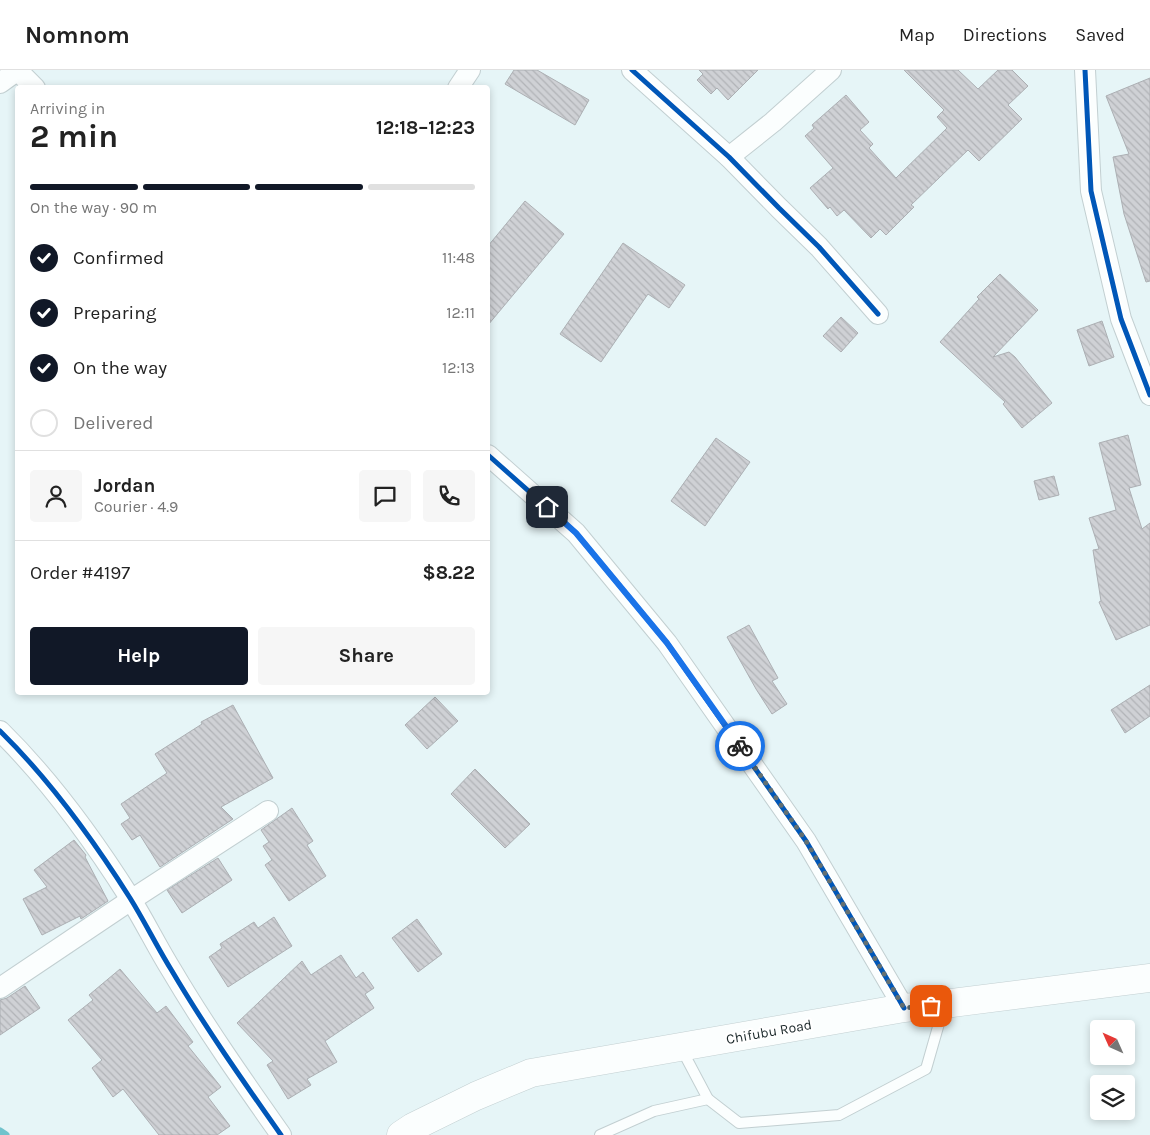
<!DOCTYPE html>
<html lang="en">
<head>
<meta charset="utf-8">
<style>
	:root { --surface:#fff; --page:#f6f6f6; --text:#222; --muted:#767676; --line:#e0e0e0; --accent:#111827 }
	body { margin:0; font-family:Karla,sans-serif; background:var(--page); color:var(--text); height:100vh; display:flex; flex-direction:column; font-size:19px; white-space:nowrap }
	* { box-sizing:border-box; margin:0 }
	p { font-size:16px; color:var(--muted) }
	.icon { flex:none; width:28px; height:28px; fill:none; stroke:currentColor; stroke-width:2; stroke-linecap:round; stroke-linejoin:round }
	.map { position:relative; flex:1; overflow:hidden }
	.details { position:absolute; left:15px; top:15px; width:475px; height:610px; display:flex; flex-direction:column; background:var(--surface); border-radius:5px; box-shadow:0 2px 8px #0003 }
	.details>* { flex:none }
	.needle { width:32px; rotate:315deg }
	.fabs { position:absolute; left:1090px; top:950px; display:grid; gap:10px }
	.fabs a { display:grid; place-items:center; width:45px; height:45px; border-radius:5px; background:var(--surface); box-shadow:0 2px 8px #0003; font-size:25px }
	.pin { position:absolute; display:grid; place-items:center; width:42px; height:42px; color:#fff; margin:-21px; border-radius:10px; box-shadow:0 2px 8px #0006 }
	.courier { position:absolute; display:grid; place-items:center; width:50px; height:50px; margin:-25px; border:4px solid #1a73e8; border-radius:50%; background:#fff; color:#222; box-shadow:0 1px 6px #0007 }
	.head em { font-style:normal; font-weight:700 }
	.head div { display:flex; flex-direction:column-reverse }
	.head { display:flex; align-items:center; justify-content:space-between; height:85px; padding:0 15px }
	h1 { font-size:32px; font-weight:700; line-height:38px }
	.bar { display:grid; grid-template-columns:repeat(4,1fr); gap:8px 5px; align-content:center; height:60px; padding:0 15px }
	.bar i { height:6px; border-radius:4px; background:var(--line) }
	.bar .selected { background:var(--accent) }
	.bar p { grid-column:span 4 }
	.line { display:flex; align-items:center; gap:12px; padding:0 15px; border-top:1px solid var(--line) }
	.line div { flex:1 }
	.round { display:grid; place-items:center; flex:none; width:52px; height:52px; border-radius:5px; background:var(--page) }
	ol { padding:0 15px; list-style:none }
	li { display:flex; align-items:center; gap:15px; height:55px }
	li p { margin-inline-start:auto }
	li .icon { padding:5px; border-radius:50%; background:var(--accent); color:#fff; stroke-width:4 }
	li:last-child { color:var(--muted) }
	li i { width:28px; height:28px; border:2px solid var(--line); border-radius:50% }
	.action { display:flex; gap:10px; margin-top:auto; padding:10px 15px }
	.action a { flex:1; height:58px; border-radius:5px; background:var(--accent); color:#fff; font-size:20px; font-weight:700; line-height:58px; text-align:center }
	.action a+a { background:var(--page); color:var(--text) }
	header { display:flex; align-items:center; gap:30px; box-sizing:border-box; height:70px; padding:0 25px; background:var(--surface); border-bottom:1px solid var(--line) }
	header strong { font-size:24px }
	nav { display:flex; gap:28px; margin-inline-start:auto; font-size:18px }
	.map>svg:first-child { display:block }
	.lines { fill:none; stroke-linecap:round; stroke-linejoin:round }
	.stream { stroke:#71c3cc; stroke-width:7 }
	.building { fill:url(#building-back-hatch); stroke:#acafb3 }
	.lane-casing { stroke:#c2cfd1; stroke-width:12 }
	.street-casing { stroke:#c2cfd1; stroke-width:22 }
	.secondary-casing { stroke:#c2cfd1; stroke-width:29 }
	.lane { stroke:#fbfefe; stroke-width:10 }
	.street { stroke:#fbfefe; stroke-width:20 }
	.secondary { stroke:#fbfefe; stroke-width:28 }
	.cycleway-casing { stroke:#fff; stroke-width:8 }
	.cycleway { stroke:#0057b8; stroke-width:5 }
	.done { stroke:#637072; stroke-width:5; stroke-dasharray:0 9 }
	.route { stroke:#1a73e8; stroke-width:6 }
	.labels { text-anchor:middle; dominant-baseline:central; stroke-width:4.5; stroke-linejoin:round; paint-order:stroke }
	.street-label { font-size:14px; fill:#1c292b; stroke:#fff }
</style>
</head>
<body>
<header>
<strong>Nomnom</strong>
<nav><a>Map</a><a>Directions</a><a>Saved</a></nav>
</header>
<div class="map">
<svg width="1150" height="1065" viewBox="0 0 1150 1065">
	<defs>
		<pattern id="building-back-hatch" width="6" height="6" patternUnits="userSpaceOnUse" patternTransform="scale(1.25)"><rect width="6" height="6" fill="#cfd1d5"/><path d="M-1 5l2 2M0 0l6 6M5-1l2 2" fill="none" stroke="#b1b3b7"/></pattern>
	</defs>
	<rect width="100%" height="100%" fill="#e6f5f7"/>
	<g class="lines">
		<polyline class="stream" points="0,1061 6,1065"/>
	</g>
	<g class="building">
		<polygon points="514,0 537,0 589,30 575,55 505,14"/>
		<polygon points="699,0 758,0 728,30 717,18 711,24 697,10 703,4"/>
		<polygon points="904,0 958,0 978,19 998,0 1012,0 1028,16 1008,35 1022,49 979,91 968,80 911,135 914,137 886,165 880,159 871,168 844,140 837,146 830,137 828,139 810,118 833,98 805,66 814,58 812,55 846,25 869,52 860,60 873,74 869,78 896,108 947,58 937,47 944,40"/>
		<polygon points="1150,8 1150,211 1146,212 1124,144 1113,87 1129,84 1106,26"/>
		<polygon points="525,131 564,164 488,255 488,176"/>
		<polygon points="623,173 685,215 669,238 648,224 601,292 560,264"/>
		<polygon points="1000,204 1038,240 993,287 1009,282 1015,287 1052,333 1022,358 1003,334 1005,332 940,272 979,229 977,227"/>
		<polygon points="841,247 858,263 841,282 823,266"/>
		<polygon points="1102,251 1114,287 1089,296 1077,260"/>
		<polygon points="1128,365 1141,415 1129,418 1142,459 1150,453 1150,555 1116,570 1099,532 1101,531 1093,480 1099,479 1089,448 1116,440 1099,373"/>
		<polygon points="716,368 750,392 705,456 671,431"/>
		<polygon points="1054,406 1059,425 1039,430 1034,411"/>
		<polygon points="749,555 778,608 772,611 787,634 772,644 756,619 727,567"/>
		<polygon points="1150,615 1150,646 1125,663 1111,640"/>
		<polygon points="435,627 458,651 427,679 405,655"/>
		<polygon points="233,635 273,708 221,737 233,749 160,797 140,765 132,770 121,754 130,748 121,734 167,703 155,684 202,654 201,652"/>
		<polygon points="475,699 530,754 505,778 451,724"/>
		<polygon points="292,738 313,771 307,775 326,806 289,831 265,795 272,790 263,776 269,772 261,760"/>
		<polygon points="74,770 86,785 85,787 108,831 81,849 80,846 42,865 23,829 47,817 34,800"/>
		<polygon points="218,788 232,810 182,843 167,820"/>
		<polygon points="274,847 292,876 228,917 209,887 222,878 220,874 254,852 258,858"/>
		<polygon points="417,849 442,884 418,902 392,868"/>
		<polygon points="341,885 356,908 363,902 374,918 365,924 374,938 325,971 337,992 307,1009 311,1015 288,1029 267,995 273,991 237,953 302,891 311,905"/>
		<polygon points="120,899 157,943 166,936 193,972 188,976 221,1017 208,1027 230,1056 217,1065 159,1065 123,1019 113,1027 92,998 102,990 68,950 93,930 89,925"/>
		<polygon points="25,916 40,938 0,965 0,930 7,928"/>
	</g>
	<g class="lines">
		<g class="lane-casing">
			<g id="lane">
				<polyline points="681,978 708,1029 739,1053 839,1045 926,999 944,936"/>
				<polyline points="600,1065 654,1041 708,1029"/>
			</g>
		</g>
		<g class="street-casing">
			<g id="street">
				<polyline points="17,0 35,18"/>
				<polyline points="632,0 729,87 779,138 819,177 878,244"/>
				<polyline points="1085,0 1091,121 1121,249 1150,325"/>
				<polyline points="0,13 18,0"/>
				<polyline points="458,18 470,0"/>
				<polyline points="729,87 773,52 831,0"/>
				<polyline points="488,385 576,463 667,573 806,771 904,938"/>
				<path d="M0,661C51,711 92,768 130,828C145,852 157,877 172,901C205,957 243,1011 281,1065"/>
				<polyline points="0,918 131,830 268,741"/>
			</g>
		</g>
		<g class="secondary-casing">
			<polyline id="secondary" points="401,1065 413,1057 476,1026 531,1003 904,938 944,934 1150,908"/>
		</g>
		<use href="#lane" class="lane"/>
		<use href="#street" class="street"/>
		<use href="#secondary" class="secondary"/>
		<g class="cycleway-casing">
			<g id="cycleway">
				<polyline points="632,0 729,87 779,138 819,177 878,244"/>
				<polyline points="1085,0 1091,121 1121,249 1150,325"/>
				<polyline points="488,385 576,463 667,573 806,771 904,938"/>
				<path d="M0,661C51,711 92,768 130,828C145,852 157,877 172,901C205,957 243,1011 281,1065"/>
			</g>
		</g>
		<use href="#cycleway" class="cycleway"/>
	</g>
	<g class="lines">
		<polyline class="done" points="740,676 806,771 904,938 931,936"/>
		<polyline class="route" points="547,437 576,463 667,573 740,676"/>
	</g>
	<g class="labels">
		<g class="street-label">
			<text transform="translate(769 962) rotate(-10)">Chifubu Road</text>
		</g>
	</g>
</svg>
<div class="fabs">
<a><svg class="needle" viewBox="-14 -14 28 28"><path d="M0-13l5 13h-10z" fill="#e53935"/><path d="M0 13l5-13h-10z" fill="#767676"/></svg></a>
<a><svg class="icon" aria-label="layers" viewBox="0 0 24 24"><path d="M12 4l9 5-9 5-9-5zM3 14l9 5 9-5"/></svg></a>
</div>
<div class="pin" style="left:931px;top:936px;background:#ea580c"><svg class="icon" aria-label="bag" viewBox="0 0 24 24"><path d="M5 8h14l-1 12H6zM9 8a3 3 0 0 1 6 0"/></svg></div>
<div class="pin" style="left:547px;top:437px;background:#1f2937"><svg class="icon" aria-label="home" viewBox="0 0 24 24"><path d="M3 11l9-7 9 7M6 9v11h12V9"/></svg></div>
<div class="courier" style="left:740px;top:676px"><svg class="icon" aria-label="bike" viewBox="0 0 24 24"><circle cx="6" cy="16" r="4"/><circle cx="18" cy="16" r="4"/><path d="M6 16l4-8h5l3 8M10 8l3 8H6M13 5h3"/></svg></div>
<section class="details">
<div class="head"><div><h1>2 min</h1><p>Arriving in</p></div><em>12:18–12:23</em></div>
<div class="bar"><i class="selected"></i><i class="selected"></i><i class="selected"></i><i></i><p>On the way · 90 m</p></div>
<ol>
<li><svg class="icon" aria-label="check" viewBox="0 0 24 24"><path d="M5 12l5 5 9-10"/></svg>Confirmed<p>11:48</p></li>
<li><svg class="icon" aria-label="check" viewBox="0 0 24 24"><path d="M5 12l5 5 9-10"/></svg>Preparing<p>12:11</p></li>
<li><svg class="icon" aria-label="check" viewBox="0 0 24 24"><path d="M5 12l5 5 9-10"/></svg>On the way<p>12:13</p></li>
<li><i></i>Delivered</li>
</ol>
<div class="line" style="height:90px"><a class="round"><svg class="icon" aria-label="person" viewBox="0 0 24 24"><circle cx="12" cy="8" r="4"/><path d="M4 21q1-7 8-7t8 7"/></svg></a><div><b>Jordan</b><p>Courier · 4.9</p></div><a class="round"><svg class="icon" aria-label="chat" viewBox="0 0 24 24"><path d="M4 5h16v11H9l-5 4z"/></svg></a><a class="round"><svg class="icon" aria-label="phone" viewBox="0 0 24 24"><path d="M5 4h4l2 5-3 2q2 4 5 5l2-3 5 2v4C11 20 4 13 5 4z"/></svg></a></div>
<div class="line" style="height:65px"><div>Order #4197</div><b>$8.22</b></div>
<div class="action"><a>Help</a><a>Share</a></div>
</section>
</div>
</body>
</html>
